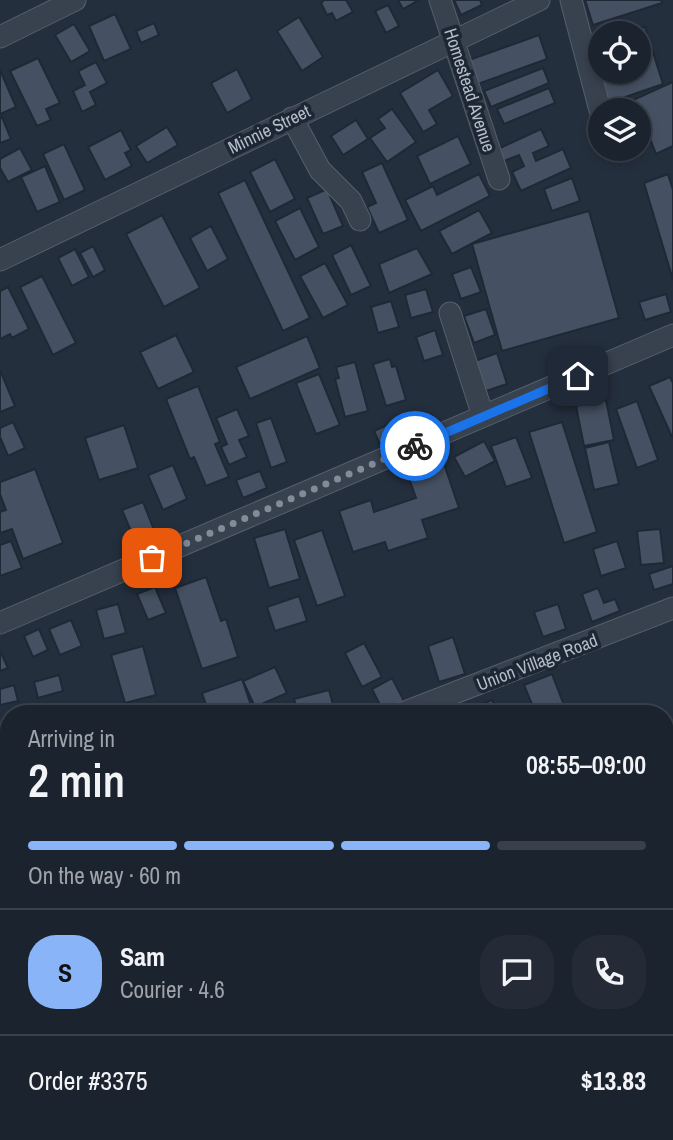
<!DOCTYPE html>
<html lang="en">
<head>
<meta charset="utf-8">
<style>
	:root { --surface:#1b232e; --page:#242b36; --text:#f1f3f6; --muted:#a0a4aa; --line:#39404a; --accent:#8ab4f8 }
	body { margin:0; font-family:"Archivo Narrow",sans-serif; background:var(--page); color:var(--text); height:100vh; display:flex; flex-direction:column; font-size:26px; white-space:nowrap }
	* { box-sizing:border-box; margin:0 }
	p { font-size:23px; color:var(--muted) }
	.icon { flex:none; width:38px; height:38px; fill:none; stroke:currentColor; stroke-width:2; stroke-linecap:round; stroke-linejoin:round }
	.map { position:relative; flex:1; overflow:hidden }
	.sheet { position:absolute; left:0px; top:705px; width:674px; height:436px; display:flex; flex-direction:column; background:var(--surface); border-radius:28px 28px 0 0; box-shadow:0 4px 10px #0003,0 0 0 2px var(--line) }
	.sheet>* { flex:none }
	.buttons { position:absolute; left:588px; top:21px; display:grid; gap:14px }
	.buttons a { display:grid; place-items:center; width:63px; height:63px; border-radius:50%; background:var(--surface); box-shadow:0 4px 10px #0003,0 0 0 2px var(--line); font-size:35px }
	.pin { position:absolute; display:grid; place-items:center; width:60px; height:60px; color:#fff; margin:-30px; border-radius:14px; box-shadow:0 4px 10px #0006 }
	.courier { position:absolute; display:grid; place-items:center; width:70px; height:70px; margin:-35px; border:5px solid #1a73e8; border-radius:50%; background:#fff; color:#222; box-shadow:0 2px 9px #0007 }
	.overview em { font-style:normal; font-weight:600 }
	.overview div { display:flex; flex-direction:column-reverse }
	.overview { display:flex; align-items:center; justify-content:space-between; height:119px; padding:0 28px }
	h1 { font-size:46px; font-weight:600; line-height:52px }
	.bar { display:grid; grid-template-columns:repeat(4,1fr); gap:10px 7px; align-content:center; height:84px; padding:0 28px }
	.bar i { height:9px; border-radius:5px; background:var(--line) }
	.bar .selected { background:var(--accent) }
	.bar p { grid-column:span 4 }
	.line { display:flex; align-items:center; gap:18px; padding:0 28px; border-top:2px solid var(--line) }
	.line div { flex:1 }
	.round { display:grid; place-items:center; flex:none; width:74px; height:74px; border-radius:28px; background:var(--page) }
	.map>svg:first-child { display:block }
	.building { fill:#455162; stroke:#1f2835; stroke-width:2 }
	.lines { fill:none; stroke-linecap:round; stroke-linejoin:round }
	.minor-casing { stroke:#565f6c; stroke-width:23 }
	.minor { stroke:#38414e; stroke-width:21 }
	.done { stroke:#828b98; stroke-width:7; stroke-dasharray:0 12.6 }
	.route { stroke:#1a73e8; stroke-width:9 }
	.labels { text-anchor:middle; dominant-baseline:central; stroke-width:7; stroke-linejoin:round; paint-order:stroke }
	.street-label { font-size:18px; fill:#b4bcc9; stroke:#1d2633 }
</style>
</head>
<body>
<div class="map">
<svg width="673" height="1140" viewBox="0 0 673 1140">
	<rect width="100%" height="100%" fill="#242f3e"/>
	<g class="building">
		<polygon points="324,0 346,0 353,12 336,21 332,13 327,15 321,3"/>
		<polygon points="398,0 419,0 403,9"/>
		<polygon points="454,0 480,0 482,5 461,15"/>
		<polygon points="585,0 661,0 662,3 593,25"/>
		<polygon points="388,5 399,26 386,33 375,11"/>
		<polygon points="115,14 131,49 104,61 89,26"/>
		<polygon points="299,17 323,57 302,71 277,31"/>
		<polygon points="154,23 159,35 141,43 136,31"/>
		<polygon points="74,24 90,51 71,62 55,35"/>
		<polygon points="645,27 663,84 608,103 589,44 600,41 600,72 639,72 639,33 624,33"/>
		<polygon points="539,35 547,59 478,84 469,60"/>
		<polygon points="38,58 60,103 46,109 51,120 37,126 10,71"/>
		<polygon points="96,62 107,83 90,92 96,105 82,112 73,91 85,85 78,71"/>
		<polygon points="543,68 549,83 491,107 484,91"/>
		<polygon points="237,69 252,99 227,113 211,83"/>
		<polygon points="0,70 16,107 0,114"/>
		<polygon points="438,70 453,96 429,110 437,124 423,132 400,93"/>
		<polygon points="673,82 673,146 656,154 639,110 631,101"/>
		<polygon points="549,88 555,103 504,124 497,109"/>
		<polygon points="392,109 416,142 387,162 370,138 385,128 378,119"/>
		<polygon points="2,117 11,139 0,143 0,118"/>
		<polygon points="356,120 368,139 343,155 331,136"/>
		<polygon points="167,127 178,145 147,163 136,146"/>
		<polygon points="541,129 549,146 533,153 536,161 563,149 571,168 521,191 512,172 524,166 519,155 504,161 498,149"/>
		<polygon points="121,130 131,150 125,153 132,166 105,180 88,147"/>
		<polygon points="458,136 471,164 430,184 417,156"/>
		<polygon points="64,144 85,190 64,200 43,154"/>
		<polygon points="20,148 32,170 8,182 0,168 0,159"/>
		<polygon points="275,159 295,199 270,212 250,172"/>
		<polygon points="382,163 408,220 379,233 367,207 376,203 362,172"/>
		<polygon points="45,166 60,202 37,212 21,177"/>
		<polygon points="479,174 490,196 421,231 405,200 433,186 437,195"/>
		<polygon points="668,174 673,190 673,280 644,183"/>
		<polygon points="572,178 580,201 552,211 544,189"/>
		<polygon points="245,180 310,318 283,331 218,193"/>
		<polygon points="327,189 343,226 323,234 307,198"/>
		<polygon points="300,208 319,247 295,260 275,221"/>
		<polygon points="479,210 492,233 452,254 439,231"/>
		<polygon points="589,211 619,318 502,351 472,244"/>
		<polygon points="162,215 200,288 164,307 126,234"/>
		<polygon points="211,226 228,259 207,271 190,238"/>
		<polygon points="351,245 371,286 351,295 332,255"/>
		<polygon points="93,246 105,270 93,277 80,253"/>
		<polygon points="417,248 432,274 389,293 379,264"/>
		<polygon points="75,249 89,277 72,286 58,258"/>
		<polygon points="325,263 348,305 323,318 300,276"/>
		<polygon points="471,267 481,292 461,299 452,274"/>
		<polygon points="42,276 76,343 53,355 20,287"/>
		<polygon points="8,287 29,329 12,338 10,334 0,339 0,291"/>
		<polygon points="426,289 433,312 411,318 405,295"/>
		<polygon points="666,294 671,312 645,320 639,302"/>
		<polygon points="391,301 399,327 378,333 371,307"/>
		<polygon points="486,309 495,335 474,343 464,316"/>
		<polygon points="435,330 443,355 424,361 416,337"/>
		<polygon points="176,335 194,372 158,389 140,352"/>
		<polygon points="307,336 320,368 250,399 236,367"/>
		<polygon points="497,353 507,384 486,391 475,361"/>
		<polygon points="390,359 392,367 396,366 406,400 386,406 373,364"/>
		<polygon points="355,362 368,411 345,417 335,379 339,378 336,367"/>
		<polygon points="0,370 15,406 0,412"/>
		<polygon points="319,374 340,425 316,434 296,383"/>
		<polygon points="670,377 673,383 673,439 649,386"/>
		<polygon points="198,386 220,442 215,444 229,477 206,486 194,457 190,459 166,399"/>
		<polygon points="606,400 614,440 584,446 576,406"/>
		<polygon points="637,401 658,460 637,468 616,409"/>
		<polygon points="237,409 249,436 239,440 247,457 229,465 221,447 227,444 216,418"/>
		<polygon points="271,418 287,462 271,468 256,423"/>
		<polygon points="396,421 403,438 381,447 374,431"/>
		<polygon points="13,422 25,448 8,456 0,437 0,428"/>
		<polygon points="562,422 597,532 564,543 529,432"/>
		<polygon points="124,425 138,468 99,480 85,438"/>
		<polygon points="516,437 532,478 506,487 491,446"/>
		<polygon points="484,441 495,461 465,477 454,457"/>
		<polygon points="609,442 619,484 594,490 585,448"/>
		<polygon points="443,461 459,508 422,520 428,538 388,551 385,542 353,552 339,511 371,500 374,512 416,498 407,473"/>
		<polygon points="173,465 187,499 163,510 148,475"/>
		<polygon points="35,469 63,543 23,559 12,529 0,533 0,512 6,510 0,494 0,482"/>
		<polygon points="260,471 267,488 243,498 236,480"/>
		<polygon points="143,502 156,535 136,543 122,510"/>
		<polygon points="285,529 300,579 269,588 254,538"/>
		<polygon points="660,529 664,563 641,565 637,531"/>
		<polygon points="322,530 345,596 317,606 294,540"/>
		<polygon points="11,541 22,568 0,576 0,545"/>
		<polygon points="617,541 626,568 601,576 593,549"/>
		<polygon points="673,566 673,584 654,590 649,574"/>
		<polygon points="206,577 221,621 226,619 238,657 202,669 175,588"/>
		<polygon points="155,587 166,613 148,620 137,594"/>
		<polygon points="598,588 604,603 615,599 620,611 592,622 582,594"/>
		<polygon points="299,596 307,621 275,631 267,607"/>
		<polygon points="118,604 126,633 104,639 96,610"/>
		<polygon points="558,604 566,629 543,637 534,612"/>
		<polygon points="71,620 82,646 60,655 49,629"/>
		<polygon points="39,629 48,650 33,657 24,636"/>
		<polygon points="453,637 465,674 439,682 428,646"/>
		<polygon points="364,643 382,677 362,687 345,653"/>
		<polygon points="143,646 156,695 125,703 111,655"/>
		<polygon points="0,651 8,668 0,671"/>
		<polygon points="275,667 287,693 255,707 243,681"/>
		<polygon points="552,674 565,708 549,714 536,714 524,685"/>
		<polygon points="59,675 63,691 38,698 34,682"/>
		<polygon points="392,678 404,701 383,711 372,689"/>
		<polygon points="242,679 254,714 209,714 202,693"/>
		<polygon points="14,685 18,701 0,705 0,689"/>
		<polygon points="329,690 334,708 298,714 294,699"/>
		<polygon points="492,700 497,714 475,714 472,708"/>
		<polygon points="673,736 673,788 665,791 665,739"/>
		<polygon points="673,843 673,869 665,872 665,846"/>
		<polygon points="0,1036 9,1059 9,1071 0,1074"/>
		<polygon points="9,1106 9,1128 5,1130 0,1110"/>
		<polygon points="673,1124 673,1140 564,1140 564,1137 604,1132 665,1132 665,1125"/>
		<polygon points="22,1132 34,1132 37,1140 0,1140"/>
		<polygon points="163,1132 166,1140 137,1140 135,1133"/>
		<polygon points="213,1132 285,1132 264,1140 216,1140"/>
	</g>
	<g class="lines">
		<g class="minor-casing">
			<g id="minor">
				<polyline points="440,0 499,179"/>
				<polyline points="571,0 600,110"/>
				<polyline points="0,37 75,0"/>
				<polyline points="292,118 320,170 351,201 360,220"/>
				<polyline points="0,260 539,0"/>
				<polyline points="450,313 483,416"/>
				<polyline points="0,623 673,335"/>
				<polyline points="400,714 673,608"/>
				<polyline points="665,827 673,824"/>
				<polyline points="0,862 9,858"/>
				<polyline points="0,1090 9,1087"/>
				<polyline points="47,1132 50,1140"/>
				<polyline points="185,1132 187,1140"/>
				<polyline points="476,1132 481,1140"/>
				<polyline points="386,1140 413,1132"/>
			</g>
		</g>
		<use href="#minor" class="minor"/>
	</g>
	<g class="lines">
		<polyline class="done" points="152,558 415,446"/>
		<polyline class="route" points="415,446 578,376"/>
	</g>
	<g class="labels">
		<g class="street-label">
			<text transform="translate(470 90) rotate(72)">Homestead Avenue</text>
			<text transform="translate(269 129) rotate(-26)">Minnie Street</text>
			<text transform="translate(537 662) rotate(-21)">Union Village Road</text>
		</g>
	</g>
</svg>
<div class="buttons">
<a><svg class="icon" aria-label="locate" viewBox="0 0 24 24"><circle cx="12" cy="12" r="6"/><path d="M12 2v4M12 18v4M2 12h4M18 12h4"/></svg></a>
<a><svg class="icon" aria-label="layers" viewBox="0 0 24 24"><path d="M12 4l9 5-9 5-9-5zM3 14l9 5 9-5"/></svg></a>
</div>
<div class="pin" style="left:152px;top:558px;background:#ea580c"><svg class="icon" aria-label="bag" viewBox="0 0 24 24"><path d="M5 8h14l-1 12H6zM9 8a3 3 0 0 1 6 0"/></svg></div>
<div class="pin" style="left:578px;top:376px;background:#1f2937"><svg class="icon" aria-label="home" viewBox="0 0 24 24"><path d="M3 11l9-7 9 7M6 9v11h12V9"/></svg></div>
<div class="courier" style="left:415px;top:446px"><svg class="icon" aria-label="bike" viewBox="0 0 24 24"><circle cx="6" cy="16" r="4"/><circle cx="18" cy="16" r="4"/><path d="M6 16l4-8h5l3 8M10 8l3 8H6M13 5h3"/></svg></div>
<section class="sheet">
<div class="overview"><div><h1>2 min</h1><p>Arriving in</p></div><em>08:55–09:00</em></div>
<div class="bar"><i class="selected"></i><i class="selected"></i><i class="selected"></i><i></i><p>On the way · 60 m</p></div>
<div class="line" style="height:126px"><b class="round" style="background:var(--accent);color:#111">S</b><div><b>Sam</b><p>Courier · 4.6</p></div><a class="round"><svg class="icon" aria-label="chat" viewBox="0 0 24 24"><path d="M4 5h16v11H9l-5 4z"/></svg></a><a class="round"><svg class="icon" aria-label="phone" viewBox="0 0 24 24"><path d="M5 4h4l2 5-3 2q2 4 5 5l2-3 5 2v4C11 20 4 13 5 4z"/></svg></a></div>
<div class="line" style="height:91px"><div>Order #3375</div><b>$13.83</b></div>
</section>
</div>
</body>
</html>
